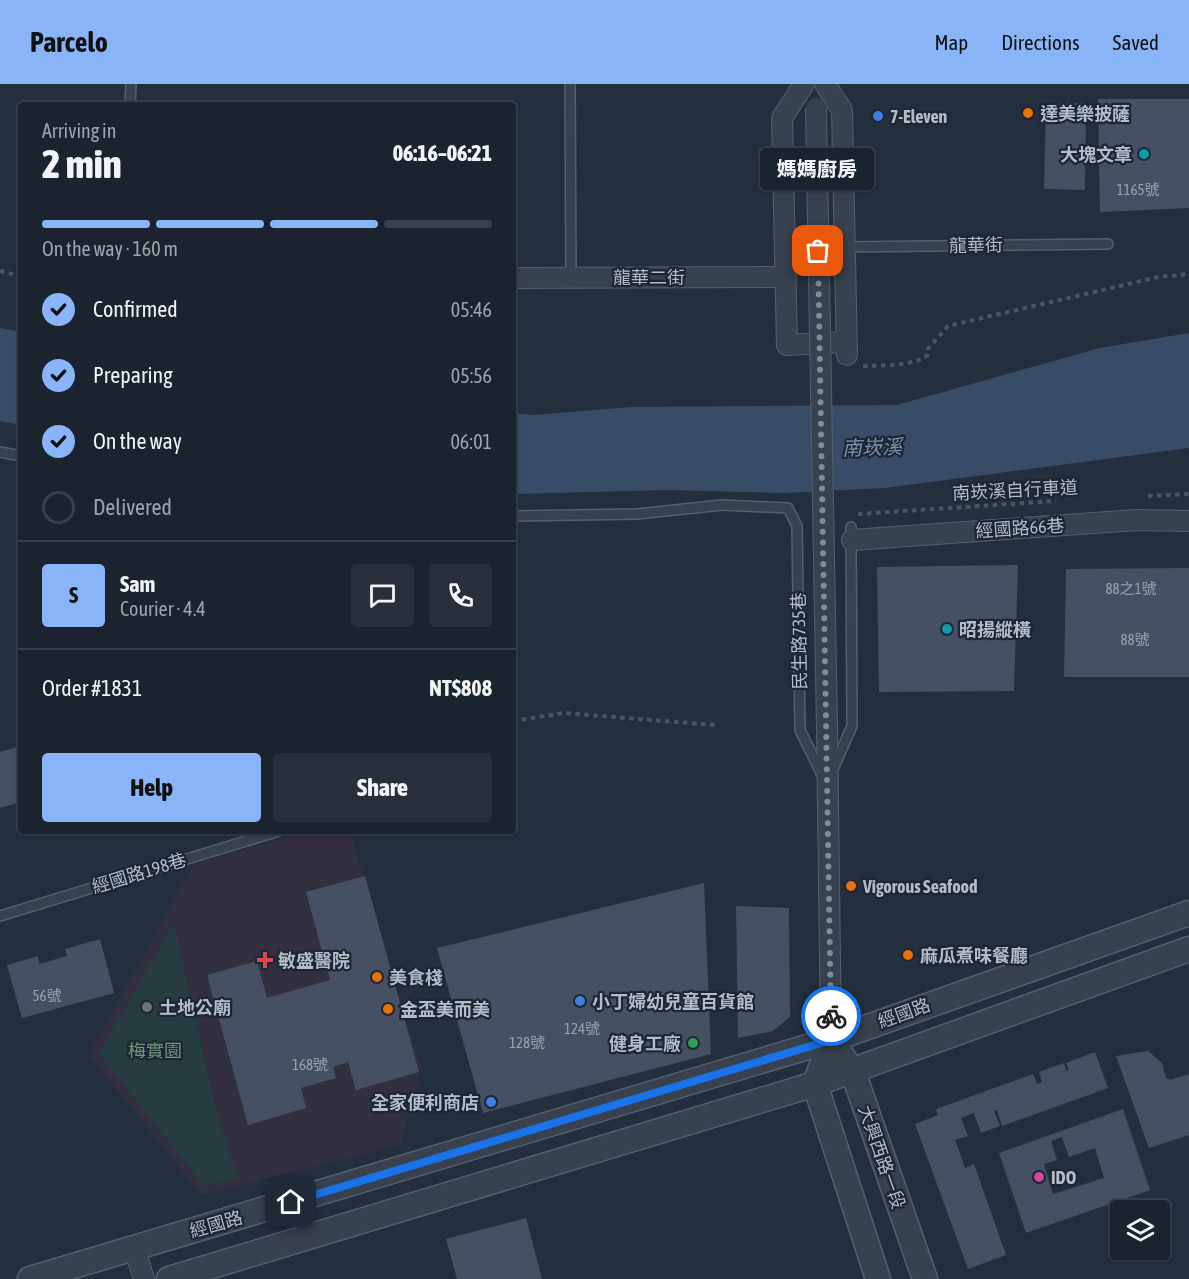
<!DOCTYPE html>
<html lang="en">
<head>
<meta charset="utf-8">
<style>
	:root { --surface:#1b232e; --page:#282f3a; --text:#f1f3f6; --muted:#a0a4aa; --line:#39404a; --accent:#8ab4f8 }
	body { margin:0; font-family:"Asap Condensed","Noto Sans TC",sans-serif; background:var(--page); color:var(--text); height:100vh; display:flex; flex-direction:column; font-size:22px; white-space:nowrap }
	* { box-sizing:border-box; margin:0 }
	p { font-size:20px; color:var(--muted) }
	.icon { flex:none; width:33px; height:33px; fill:none; stroke:currentColor; stroke-width:2; stroke-linecap:round; stroke-linejoin:round }
	.map { position:relative; flex:1; overflow:hidden }
	.sheet { position:absolute; left:18px; top:18px; width:498px; height:732px; display:flex; flex-direction:column; background:var(--surface); border-radius:6px; box-shadow:0 2px 4px #0004,0 0 0 2px var(--line) }
	.sheet>* { flex:none }
	.tools { position:absolute; left:1110px; top:1116px; display:grid; gap:12px }
	.tools a { display:grid; place-items:center; width:60px; height:60px; border-radius:6px; background:var(--surface); box-shadow:0 2px 4px #0004,0 0 0 2px var(--line); font-size:30px }
	.pin { position:absolute; display:grid; place-items:center; width:51px; height:51px; color:#fff; margin:-26px; border-radius:12px; box-shadow:0 3px 9px #0006 }
	.courier { position:absolute; display:grid; place-items:center; width:60px; height:60px; margin:-30px; border:4px solid #1a73e8; border-radius:50%; background:#fff; color:#222; box-shadow:0 2px 8px #0007 }
	.bubble { position:absolute; height:42px; border-radius:6px; background:var(--surface); box-shadow:0 2px 4px #0004,0 0 0 2px var(--line); font-size:20px; font-weight:800; line-height:42px; text-align:center }
	.headline em { font-style:normal; font-weight:800 }
	.headline div { display:flex; flex-direction:column-reverse }
	.headline { display:flex; align-items:center; justify-content:space-between; height:102px; padding:0 24px }
	h1 { font-size:39px; font-weight:800; line-height:45px }
	.bar { display:grid; grid-template-columns:repeat(4,1fr); gap:9px 6px; align-content:center; height:72px; padding:0 24px }
	.bar i { height:8px; border-radius:4px; background:var(--line) }
	.bar .selected { background:var(--accent) }
	.bar p { grid-column:span 4 }
	.line { display:flex; align-items:center; gap:15px; padding:0 24px; border-top:2px solid var(--line) }
	.line div { flex:1 }
	.round { display:grid; place-items:center; flex:none; width:63px; height:63px; border-radius:6px; background:var(--page) }
	ol { padding:0 24px; list-style:none }
	li { display:flex; align-items:center; gap:18px; height:66px }
	li p { margin-inline-start:auto }
	li .icon { padding:6px; border-radius:50%; background:var(--accent); color:#111; stroke-width:4 }
	li:last-child { color:var(--muted) }
	li i { width:33px; height:33px; border:3px solid var(--line); border-radius:50% }
	.button { display:flex; gap:12px; margin-top:auto; padding:12px 24px }
	.button a { flex:1; height:69px; border-radius:6px; background:var(--accent); color:#111; font-size:24px; font-weight:800; line-height:69px; text-align:center }
	.button a+a { background:var(--page); color:var(--text) }
	header { display:flex; align-items:center; gap:36px; box-sizing:border-box; height:84px; padding:0 30px; background:var(--accent); color:#111 }
	header strong { font-size:28px }
	nav { display:flex; gap:33px; margin-inline-start:auto; font-size:21px }
	.map>svg:first-child { display:block }
	.medical { fill:#32303f }
	.green { fill:#263c3f }
	.water { fill:#394c67 }
	.building { fill:#455162; fill-rule:evenodd }
	.lines { fill:none; stroke-linecap:round; stroke-linejoin:round }
	.service-casing { stroke:#565f6c; stroke-width:12 }
	.minor-casing { stroke:#565f6c; stroke-width:22 }
	.tertiary-casing { stroke:#565f6c; stroke-width:27 }
	.path { stroke:#44595c; stroke-width:4; stroke-dasharray:4.5 4.5; stroke-linecap:butt }
	.service { stroke:#38414e; stroke-width:9 }
	.minor { stroke:#38414e; stroke-width:20 }
	.tertiary { stroke:#38414e; stroke-width:24 }
	.minor-bridge-casing { stroke:#565f6c; stroke-width:22; stroke-linecap:butt }
	.minor-bridge { stroke:#38414e; stroke-width:20 }
	.done { stroke:#828b98; stroke-width:6; stroke-dasharray:0 10.8 }
	.route { stroke:#1a73e8; stroke-width:8 }
	.food-dot { fill:#e8710a; stroke:#1d2633; stroke-width:2 }
	.shop-dot { fill:#3f7fe0; stroke:#1d2633; stroke-width:2 }
	.culture-dot { fill:#0f9aa8; stroke:#1d2633; stroke-width:2 }
	.health-dot { fill:#e0444e; stroke:#1d2633; stroke-width:2 }
	.worship-dot { fill:#6b7280; stroke:#1d2633; stroke-width:2 }
	.leisure-dot { fill:#2e9e5b; stroke:#1d2633; stroke-width:2 }
	.hotel-dot { fill:#d1479c; stroke:#1d2633; stroke-width:2 }
	.labels { text-anchor:middle; dominant-baseline:central; stroke-width:4.5; stroke-linejoin:round; paint-order:stroke }
	.number-label { font-size:15px; fill:#98a1af }
	.poi-label { font-size:18px; font-weight:bold; fill:#b4bcc9; stroke:#1d2633; text-anchor:start }
	.street-label { font-size:18px; fill:#b4bcc9; stroke:#1d2633 }
	.park-label { font-size:18px; fill:#6b9a76; stroke:#1d2633 }
	.water-label { font-size:20px; font-style:italic; fill:#7c92b1; stroke:#1d2633 }
</style>
</head>
<body>
<header>
<strong>Parcelo</strong>
<nav><a>Map</a><a>Directions</a><a>Saved</a></nav>
</header>
<div class="map">
<svg width="1189" height="1195" viewBox="0 0 1189 1195">
	<rect width="100%" height="100%" fill="#242f3e"/>
	<polygon class="medical" points="307,747 350,747 421,985 401,1060 202,1111 89,971 194,780"/>
	<polygon class="green" points="174,839 216,1027 238,1094 205,1103 99,970"/>
	<g class="water">
		<polygon points="0,244 21,248 21,341 0,337"/>
		<polygon points="1189,249 1189,364 885,404 783,409 668,406 513,410 513,329 533,331 632,323 897,321 1100,264"/>
	</g>
	<g class="building">
		<polygon points="1098,15 1189,15 1189,124 1100,128"/>
		<polygon points="1086,19 1085,106 1044,105 1046,20"/>
		<polygon points="1018,481 1014,607 879,608 877,483"/>
		<polygon points="1189,484 1189,593 1064,593 1066,485"/>
		<polygon points="21,662 21,718 0,724 0,668"/>
		<polygon points="365,792 419,988 356,1006 348,978 333,983 336,994 301,1004 306,1024 248,1041 207,891 257,877 267,914 330,896 306,808"/>
		<polygon points="704,799 711,970 483,1029 437,864"/>
		<polygon points="736,822 789,824 790,933 773,947 738,954"/>
		<polygon points="100,855 114,909 22,934 7,881 38,872 39,880 67,872 65,865"/>
		<polygon points="1148,967 1162,979 1166,994 1170,996 1189,990 1189,1051 1149,1064 1116,972"/>
		<polygon points="1095,968 1108,1004 1002,1042 997,1026 994,1027 1000,1042 981,1049 974,1029 961,1034 968,1052 955,1056 965,1084 974,1080 1006,1171 968,1185 915,1040 938,1031 936,1025 1033,990 1037,1000 1042,998 1039,988 1064,979 1066,987 1069,986 1066,979"/>
		<path d="M1123,1025L1150,1106L1026,1149L999,1069ZM1062,1053L1069,1073L1095,1064L1104,1094L1053,1110L1044,1080L1057,1076L1051,1057Z"/>
		<polygon points="526,1134 542,1195 457,1195 446,1155"/>
	</g>
	<g class="lines">
		<g class="service-casing">
			<g id="service">
				<polyline points="570,0 571,194"/>
				<polyline points="130,21 131,0"/>
				<polyline points="844,163 1108,160"/>
				<polyline points="0,368 21,372"/>
				<polyline points="513,432 637,430 722,421 788,424 797,442 800,646 822,691"/>
				<polyline points="833,685 852,642 851,443"/>
				<polyline points="0,832 279,747"/>
			</g>
		</g>
		<g class="minor-casing">
			<g id="minor">
				<polyline points="804,0 782,34 787,261 846,258"/>
				<polyline points="825,0 842,26 847,271"/>
				<polyline points="513,194 786,193"/>
				<polyline points="852,456 1136,436 1189,437"/>
				<polyline points="827,644 831,956"/>
				<polyline points="134,1163 144,1195"/>
			</g>
		</g>
		<g class="tertiary-casing">
			<g id="tertiary">
				<polyline points="831,956 853,988 925,1195"/>
				<polyline points="831,956 815,1000 878,1195"/>
				<polyline points="30,1195 831,956 1189,829"/>
				<polyline points="169,1195 815,1000 1189,865"/>
			</g>
		</g>
		<g class="path">
			<polyline points="0,187 21,192"/>
			<polyline points="863,282 897,281 917,277 928,271 928,265 948,242 1158,193 1189,190"/>
			<polyline points="1148,412 1189,410"/>
			<polyline points="858,430 1056,417"/>
			<polyline points="513,637 564,629 715,641"/>
		</g>
		<use href="#service" class="service"/>
		<use href="#minor" class="minor"/>
		<use href="#tertiary" class="tertiary"/>
		<g class="minor-bridge-casing">
			<polyline id="minor-bridge" points="816,24 827,644"/>
		</g>
		<use href="#minor-bridge" class="minor-bridge"/>
	</g>
	<g class="lines">
		<polyline class="done" points="818,167 831,932"/>
		<polyline class="route" points="291,1118 831,956 831,932"/>
	</g>
	<g class="food-dot">
		<circle cx="1028" cy="29" r="6"/>
		<circle cx="851" cy="802" r="6"/>
		<circle cx="908" cy="871" r="6"/>
		<circle cx="377" cy="893" r="6"/>
		<circle cx="388" cy="925" r="6"/>
	</g>
	<g class="shop-dot">
		<circle cx="878" cy="32" r="6"/>
		<circle cx="580" cy="917" r="6"/>
		<circle cx="491" cy="1018" r="6"/>
	</g>
	<g class="culture-dot">
		<circle cx="1144" cy="70" r="6"/>
		<circle cx="947" cy="545" r="6"/>
	</g>
	<path class="health-dot" d="M262 867h6v6h6v6h-6v6h-6v-6h-6v-6h6z"/>
	<circle class="worship-dot" cx="147" cy="923" r="6"/>
	<circle class="leisure-dot" cx="693" cy="959" r="6"/>
	<circle class="hotel-dot" cx="1039" cy="1093" r="6"/>
	<g class="labels">
		<g class="number-label">
			<text x="1138" y="105">1165號</text>
			<text x="1131" y="504">88之1號</text>
			<text x="1135" y="555">88號</text>
			<text x="47" y="911">56號</text>
			<text x="582" y="944">124號</text>
			<text x="527" y="958">128號</text>
			<text x="310" y="980">168號</text>
		</g>
		<g class="poi-label">
			<text x="1040" y="29">達美樂披薩</text>
			<text x="890" y="32">7-Eleven</text>
			<text x="1132" y="70" text-anchor="end">大塊文章</text>
			<text x="959" y="545">昭揚縱橫</text>
			<text x="863" y="802">Vigorous Seafood</text>
			<text x="920" y="871">麻瓜煮味餐廳</text>
			<text x="278" y="876">敏盛醫院</text>
			<text x="389" y="893">美食棧</text>
			<text x="592" y="917">小丁婦幼兒童百貨館</text>
			<text x="159" y="923">土地公廟</text>
			<text x="400" y="925">金盃美而美</text>
			<text x="681" y="959" text-anchor="end">健身工廠</text>
			<text x="479" y="1018" text-anchor="end">全家便利商店</text>
			<text x="1051" y="1093">IDO</text>
		</g>
		<g class="street-label">
			<text transform="translate(976 161) rotate(-1)">龍華街</text>
			<text x="649" y="193">龍華二街</text>
			<text transform="translate(1015 406) rotate(-3)">南崁溪自行車道</text>
			<text transform="translate(1020 444) rotate(-4)">經國路66巷</text>
			<text transform="translate(799 557) rotate(-91)">民生路735巷</text>
			<text transform="translate(139 789) rotate(-17)">經國路198巷</text>
			<text transform="translate(904 929) rotate(-20)">經國路</text>
			<text transform="translate(882 1073) rotate(71)">大興西路一段</text>
			<text transform="translate(216 1140) rotate(-16)">經國路</text>
		</g>
		<g class="park-label">
			<text x="155" y="966">梅實園</text>
		</g>
		<g class="water-label">
			<text transform="translate(872 363) rotate(-2)">南崁溪</text>
		</g>
	</g>
</svg>
<div class="tools">
<a><svg class="icon" aria-label="layers" viewBox="0 0 24 24"><path d="M12 4l9 5-9 5-9-5zM3 14l9 5 9-5"/></svg></a>
</div>
<div class="pin" style="left:818px;top:167px;background:#ea580c"><svg class="icon" aria-label="bag" viewBox="0 0 24 24"><path d="M5 8h14l-1 12H6zM9 8a3 3 0 0 1 6 0"/></svg></div>
<div class="pin" style="left:291px;top:1118px;background:#1f2937"><svg class="icon" aria-label="home" viewBox="0 0 24 24"><path d="M3 11l9-7 9 7M6 9v11h12V9"/></svg></div>
<div class="courier" style="left:831px;top:932px"><svg class="icon" aria-label="bike" viewBox="0 0 24 24"><circle cx="6" cy="16" r="4"/><circle cx="18" cy="16" r="4"/><path d="M6 16l4-8h5l3 8M10 8l3 8H6M13 5h3"/></svg></div>
<div class="bubble" style="left:760px;top:64px;width:114px">媽媽廚房</div>
<section class="sheet">
<div class="headline"><div><h1>2 min</h1><p>Arriving in</p></div><em>06:16–06:21</em></div>
<div class="bar"><i class="selected"></i><i class="selected"></i><i class="selected"></i><i></i><p>On the way · 160 m</p></div>
<ol>
<li><svg class="icon" aria-label="check" viewBox="0 0 24 24"><path d="M5 12l5 5 9-10"/></svg>Confirmed<p>05:46</p></li>
<li><svg class="icon" aria-label="check" viewBox="0 0 24 24"><path d="M5 12l5 5 9-10"/></svg>Preparing<p>05:56</p></li>
<li><svg class="icon" aria-label="check" viewBox="0 0 24 24"><path d="M5 12l5 5 9-10"/></svg>On the way<p>06:01</p></li>
<li><i></i>Delivered</li>
</ol>
<div class="line" style="height:108px"><b class="round" style="background:var(--accent);color:#111">S</b><div><b>Sam</b><p>Courier · 4.4</p></div><a class="round"><svg class="icon" aria-label="chat" viewBox="0 0 24 24"><path d="M4 5h16v11H9l-5 4z"/></svg></a><a class="round"><svg class="icon" aria-label="phone" viewBox="0 0 24 24"><path d="M5 4h4l2 5-3 2q2 4 5 5l2-3 5 2v4C11 20 4 13 5 4z"/></svg></a></div>
<div class="line" style="height:78px"><div>Order #1831</div><b>NT$808</b></div>
<div class="button"><a>Help</a><a>Share</a></div>
</section>
</div>
</body>
</html>
